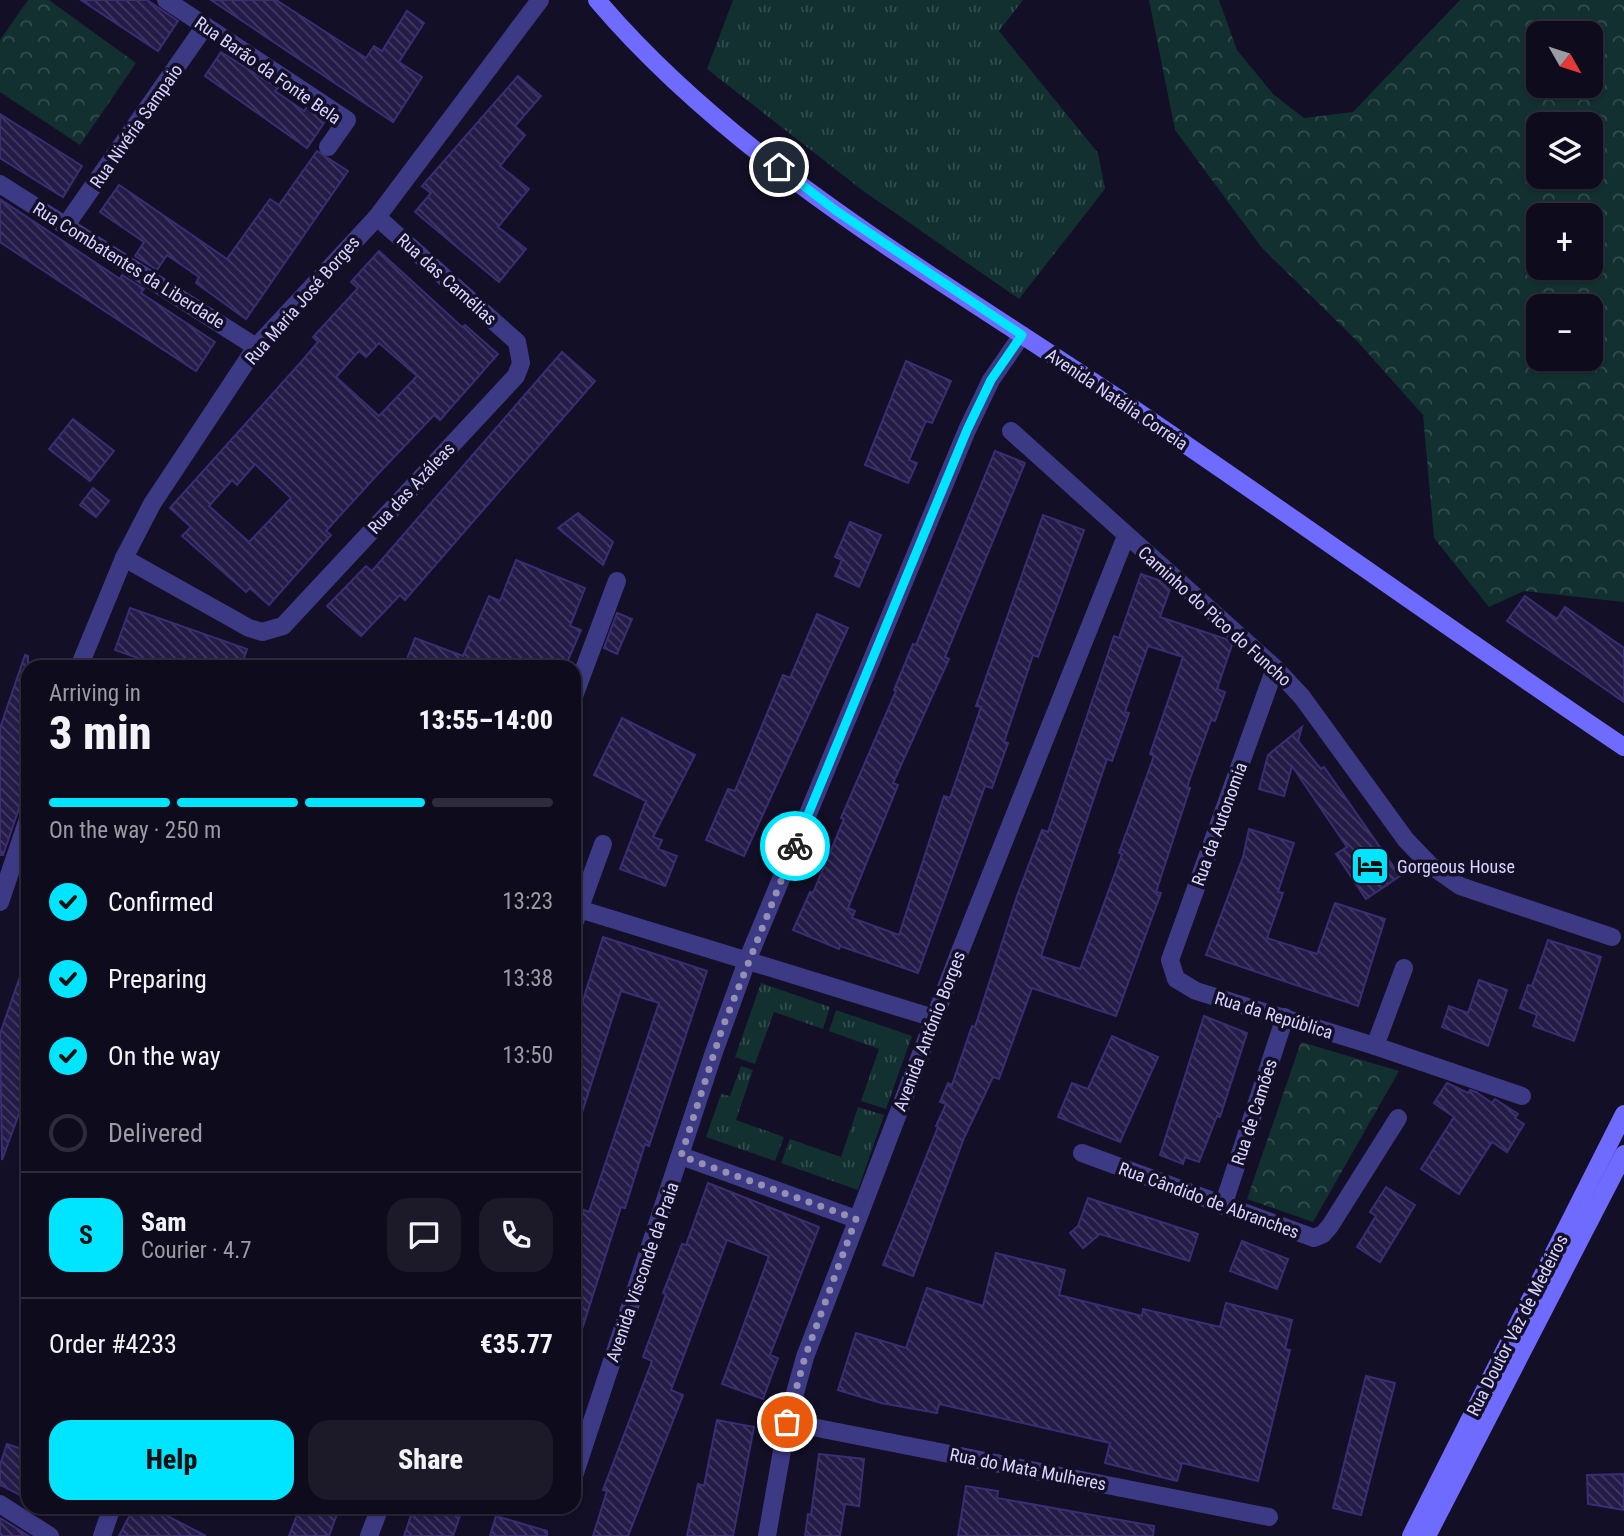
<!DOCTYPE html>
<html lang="en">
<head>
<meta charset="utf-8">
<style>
	:root { --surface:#0e0b1c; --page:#1c1929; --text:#f1f3f6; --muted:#9b9ba3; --line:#2e2b3b; --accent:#00e5ff }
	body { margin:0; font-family:"Roboto Condensed",sans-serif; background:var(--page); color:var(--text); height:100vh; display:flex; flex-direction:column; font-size:26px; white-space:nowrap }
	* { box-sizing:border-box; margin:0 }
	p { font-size:23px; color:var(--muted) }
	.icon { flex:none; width:38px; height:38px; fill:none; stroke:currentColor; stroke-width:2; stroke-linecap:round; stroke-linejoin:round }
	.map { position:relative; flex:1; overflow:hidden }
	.side { position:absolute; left:21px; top:660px; width:560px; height:854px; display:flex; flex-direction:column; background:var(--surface); border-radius:21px; box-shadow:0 2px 5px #0004,0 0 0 2px var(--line) }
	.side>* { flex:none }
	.needle { width:46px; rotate:129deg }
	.buttons { position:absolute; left:1526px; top:21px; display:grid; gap:14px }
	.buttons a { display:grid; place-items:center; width:77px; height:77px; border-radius:14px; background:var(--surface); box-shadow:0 2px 5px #0004,0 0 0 2px var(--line); font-size:35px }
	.pin { position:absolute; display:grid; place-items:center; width:60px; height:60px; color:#fff; margin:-30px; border:4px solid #fff; border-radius:50%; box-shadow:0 2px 7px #0007 }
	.courier { position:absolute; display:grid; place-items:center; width:70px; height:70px; margin:-35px; border:5px solid #00e5ff; border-radius:50%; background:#fff; color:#222; box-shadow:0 2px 9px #0007 }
	.overview em { font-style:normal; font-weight:800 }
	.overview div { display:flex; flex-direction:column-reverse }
	.overview { display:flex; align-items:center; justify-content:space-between; height:119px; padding:0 28px }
	h1 { font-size:46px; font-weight:800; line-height:52px }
	.bar { display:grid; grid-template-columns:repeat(4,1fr); gap:10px 7px; align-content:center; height:84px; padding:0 28px }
	.bar i { height:9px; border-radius:5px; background:var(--line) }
	.bar .active { background:var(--accent) }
	.bar p { grid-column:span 4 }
	.line { display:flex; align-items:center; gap:18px; padding:0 28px; border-top:2px solid var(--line) }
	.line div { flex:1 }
	.round { display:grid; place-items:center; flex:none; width:74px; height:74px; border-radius:21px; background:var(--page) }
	ol { padding:0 28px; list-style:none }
	li { display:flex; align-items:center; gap:21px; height:77px }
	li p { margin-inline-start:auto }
	li .icon { padding:7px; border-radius:50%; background:var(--accent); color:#111; stroke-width:4 }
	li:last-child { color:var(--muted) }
	li i { width:38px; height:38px; border:4px solid var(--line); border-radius:50% }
	.cta { display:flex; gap:14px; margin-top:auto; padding:14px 28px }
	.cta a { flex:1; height:80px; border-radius:21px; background:var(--accent); color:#111; font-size:28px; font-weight:800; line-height:80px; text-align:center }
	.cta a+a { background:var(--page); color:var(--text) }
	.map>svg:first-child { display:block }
	.grass { fill:url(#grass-tufts) }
	.forest { fill:url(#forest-crowns); fill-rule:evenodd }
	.building { fill:url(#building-back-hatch); stroke:#3b2d73; stroke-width:2; fill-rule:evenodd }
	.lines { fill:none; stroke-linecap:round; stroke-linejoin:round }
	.street { stroke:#3d3a85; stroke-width:18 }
	.secondary { stroke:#6f6bff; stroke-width:18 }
	.done { stroke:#948fb3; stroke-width:7; stroke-dasharray:0 12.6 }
	.route { stroke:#00e5ff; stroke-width:9 }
	.labels { text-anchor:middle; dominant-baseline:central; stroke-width:7; stroke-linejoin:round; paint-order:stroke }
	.street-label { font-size:18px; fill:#d9d4ff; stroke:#130f26 }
	.poi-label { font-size:18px; fill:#d9d4ff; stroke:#130f26; text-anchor:start }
</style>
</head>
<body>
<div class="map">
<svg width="1624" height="1536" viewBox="0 0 1624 1536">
	<defs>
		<pattern id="grass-tufts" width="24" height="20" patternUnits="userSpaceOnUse" patternTransform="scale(1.75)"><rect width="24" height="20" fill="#12302f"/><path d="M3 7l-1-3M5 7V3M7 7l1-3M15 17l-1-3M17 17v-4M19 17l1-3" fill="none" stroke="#344d4e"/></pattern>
		<pattern id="forest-crowns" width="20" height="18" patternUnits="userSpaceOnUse" patternTransform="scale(1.75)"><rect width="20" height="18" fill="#12302f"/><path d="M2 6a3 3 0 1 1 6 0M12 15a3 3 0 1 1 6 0" fill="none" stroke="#344d4e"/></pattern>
		<pattern id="building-back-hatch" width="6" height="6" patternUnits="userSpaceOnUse" patternTransform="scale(1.75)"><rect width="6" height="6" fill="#241b47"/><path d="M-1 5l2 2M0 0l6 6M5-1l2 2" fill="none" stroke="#433b63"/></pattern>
	</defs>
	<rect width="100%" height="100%" fill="#130f26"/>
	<g class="grass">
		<polygon points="733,0 1023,0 999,31 1098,153 1105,189 1019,299 862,190 707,69"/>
		<polygon points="761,983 830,1007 823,1029 774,1012 755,1064 735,1057"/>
		<polygon points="836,1010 912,1036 886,1109 861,1101 879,1049 829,1031"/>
		<polygon points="741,1066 753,1070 736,1120 784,1137 775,1161 706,1137 721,1094 730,1096"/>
		<polygon points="858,1107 884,1115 858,1190 781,1163 790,1139 841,1157"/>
	</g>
	<g class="forest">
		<polygon points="28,0 49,0 136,63 80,145 0,92 0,40"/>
		<path d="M1149,0H1219L1237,50L1273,94L1304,118L1353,112L1460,0H1624V602L1524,591L1489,607L1434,538L1423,415L1357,341L1262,248L1175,130ZM1538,33H1591V86H1538ZM1538,124H1591V177H1538ZM1591,215V268H1538V215ZM1538,306H1591V359H1538Z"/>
		<polygon points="1301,1042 1399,1071 1313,1222 1247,1199"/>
	</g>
	<g class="building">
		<polygon points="81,0 147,0 178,21 158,51"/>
		<polygon points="211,0 276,0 366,58 374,46 382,51 407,11 424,23 399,62 422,77 393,122"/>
		<polygon points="221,52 278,88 275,91 304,111 307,107 326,120 307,148 205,76"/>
		<polygon points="518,76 541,96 515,126 525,135 500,166 529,189 498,227 526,249 499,282 415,212 431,193 422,186"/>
		<polygon points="0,114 82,166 63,197 0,158"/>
		<polygon points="317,151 348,171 246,319 196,283 199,277 167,255 157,270 135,256 144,242 100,212 119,185 227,259 270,199 279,205"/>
		<polygon points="0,199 120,279 122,275 144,289 141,293 215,342 196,371 0,242"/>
		<path d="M379,251L462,327L465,325L498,354L440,420L434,415L377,475L326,531L331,535L269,605L250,588L246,592L182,536L191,527L170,508L301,362L318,342L313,337L358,288L351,282ZM379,343L417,376L379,416L336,377L359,351L366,357ZM255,464L291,498L249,542L209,506L232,480L237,485Z"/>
		<polygon points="562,352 595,381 405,600 400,595 361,636 327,606 366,566 372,571"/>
		<polygon points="906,361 951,381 932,423 926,421 909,460 917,463 908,483 865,465"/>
		<polygon points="73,419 114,451 90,481 49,449"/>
		<polygon points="995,451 1025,463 945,657 949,659 893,783 898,785 848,908 855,911 852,918 899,935 944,796 950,798 981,707 976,706 1043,515 1084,530 1038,657 1033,655 1004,742 1008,743 992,788 985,786 918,973 840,946 839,949 793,930 810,892 813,893 844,819 841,818 896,691 894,690 913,644 916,645"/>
		<polygon points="93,488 109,501 96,517 80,505"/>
		<polygon points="578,513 613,542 603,565 558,528"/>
		<polygon points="850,522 881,535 859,587 835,576 842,560 835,557"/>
		<polygon points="516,560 585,588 570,626 581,630 565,667 404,667 415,638 463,656 489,596 500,601"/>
		<path d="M1141,574L1161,581L1170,589L1160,617L1226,639L1232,645L1217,689L1225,692L1215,721L1211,720L1187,787L1190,788L1156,892L1161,893L1116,1016L1032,988L999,1079L993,1077L964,1138L913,1276L883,1265L938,1127L936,1126L946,1104L940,1102L948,1083L952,1085L972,1026L975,1027L1017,896L1042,830L1048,832L1114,636L1119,638ZM1148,646L1183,657L1150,754L1154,756L1119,853L1122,854L1080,969L1041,956L1107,759L1112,761L1129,713L1125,712Z"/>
		<polygon points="1525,596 1557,619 1565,607 1624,648 1624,702 1507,621"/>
		<polygon points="130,608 247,649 241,667 163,667 115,650"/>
		<polygon points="617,613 632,619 617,654 604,648"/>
		<polygon points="817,614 848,628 744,856 706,840 728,789 735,791 783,675 790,678"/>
		<polygon points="25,655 28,656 28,782 3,855 0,855 0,728"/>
		<polygon points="622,718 695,755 653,837 662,840 658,849 677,856 665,886 620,869 646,801 594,775"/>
		<polygon points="1302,727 1298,741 1321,769 1324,767 1400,876 1366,899 1336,854 1347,847 1292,766 1284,796 1259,789 1268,755"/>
		<polygon points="1249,829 1294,843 1278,892 1283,893 1267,938 1317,954 1335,903 1385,919 1358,1006 1206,955 1243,857"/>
		<polygon points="603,937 707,971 649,1146 645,1144 625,1208 621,1207 577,1345 574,1345 574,1230 581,1209 589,1212 659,1003 621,991 578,1125 574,1125 574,1029"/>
		<polygon points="1548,940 1601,957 1574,1041 1533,1026 1537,1015 1520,1008 1528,985 1532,986"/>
		<polygon points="25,962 28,962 28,1089 2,1160 0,1034"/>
		<polygon points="1479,980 1507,990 1488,1046 1442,1027 1449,1006 1468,1013"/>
		<polygon points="1204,1016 1247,1033 1220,1117 1217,1116 1199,1162 1185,1157 1183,1164 1160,1155"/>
		<polygon points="1112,1036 1158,1057 1120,1142 1058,1117 1072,1083 1088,1089"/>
		<polygon points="1447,1083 1468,1093 1470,1090 1476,1092 1492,1103 1495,1099 1518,1114 1515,1118 1524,1124 1507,1152 1492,1142 1459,1194 1421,1169 1454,1117 1434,1103"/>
		<polygon points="708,1183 819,1227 770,1355 778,1358 763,1399 722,1384 769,1256 727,1240 671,1390 683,1395 628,1536 593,1536 607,1491 603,1490 652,1361 643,1357 666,1294 663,1293 682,1244 686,1245"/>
		<polygon points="1386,1187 1415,1205 1380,1262 1357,1247 1376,1216 1370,1212"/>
		<polygon points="1088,1198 1198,1234 1189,1261 1100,1234 1083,1248 1070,1233 1078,1226"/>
		<polygon points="1242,1241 1288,1259 1277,1289 1230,1271"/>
		<polygon points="996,1253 1065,1270 1059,1295 1142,1316 1143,1309 1220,1327 1226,1303 1292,1320 1285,1349 1290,1350 1258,1481 1182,1463 1177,1481 1105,1463 1110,1443 939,1404 937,1413 881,1403 838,1390 856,1333 906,1348 927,1288 983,1306"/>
		<polygon points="1366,1376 1395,1383 1361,1515 1333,1508"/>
		<polygon points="717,1420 754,1427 733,1536 687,1536 698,1484 704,1486"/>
		<polygon points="7,1444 28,1451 28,1499 0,1485 0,1465"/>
		<polygon points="819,1454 864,1459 859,1506 845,1504 840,1536 805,1536 808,1514 811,1515"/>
		<polygon points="1624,1474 1624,1510 1588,1504 1587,1475"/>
		<polygon points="966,1486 998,1491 997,1498 1154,1526 1153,1536 958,1536"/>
		<polygon points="134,1507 150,1507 206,1536 119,1536"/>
		<polygon points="300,1507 327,1507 338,1511 329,1536 289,1536"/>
		<polygon points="414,1507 463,1507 453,1536 404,1536"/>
		<polygon points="496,1516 547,1531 547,1536 490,1536"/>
		<polygon points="0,1518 29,1536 0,1536"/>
	</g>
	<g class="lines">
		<g class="street">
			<polyline points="166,0 347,120 328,147"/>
			<polyline points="0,184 256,347"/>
			<polyline points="66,225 205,26"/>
			<polyline points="1011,431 1275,668 1302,697 1406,840 1430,865 1460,886 1612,937"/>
			<polyline points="124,558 249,628 262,632 283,626 516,376 521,363 517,342 377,217"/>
			<polyline points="79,667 124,558 152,504 256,347 377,217 540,0"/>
			<polyline points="1275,668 1170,960 1176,979 1196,991 1375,1046 1522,1096"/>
			<polyline points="574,696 617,581"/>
			<polyline points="0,902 28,819"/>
			<polyline points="579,909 934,1018"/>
			<polyline points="574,924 603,844"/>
			<polyline points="1375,1046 1404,968"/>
			<polyline points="1082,1153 1314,1238 1323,1234 1330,1226 1398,1118"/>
			<polyline points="681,1156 856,1219"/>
			<polyline points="1223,1206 1285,1017"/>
			<polyline points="787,1422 1269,1517"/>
			<polyline points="574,1476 714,1052 747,961 967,430 991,380 1022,335"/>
			<polyline points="0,1504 50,1536"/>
			<polyline points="102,1536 112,1507"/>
			<polyline points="369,1536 380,1507"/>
			<polyline points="767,1536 787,1422 805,1357 959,954 1126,536"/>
		</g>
		<g class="secondary">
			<path d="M597,0C735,163 938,277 1113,395C1285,511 1453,632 1624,747"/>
			<polyline points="1411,1536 1624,1114"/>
			<polyline points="1427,1536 1624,1154"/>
		</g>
	</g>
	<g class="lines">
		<polyline class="done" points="787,1422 805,1357 856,1219 681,1156 722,1029 795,846"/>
		<polyline class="route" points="779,167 835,210 1022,335 991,380 967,430 795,846"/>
	</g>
	<defs>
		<g id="hotel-square" transform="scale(2.0125)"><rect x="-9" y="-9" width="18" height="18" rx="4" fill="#00e5ff" stroke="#130f26"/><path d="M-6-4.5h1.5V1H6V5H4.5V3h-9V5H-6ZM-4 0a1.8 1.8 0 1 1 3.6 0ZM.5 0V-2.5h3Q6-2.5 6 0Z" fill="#111"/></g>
	</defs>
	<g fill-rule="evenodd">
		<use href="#hotel-square" x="1370" y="866"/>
	</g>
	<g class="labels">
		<g class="street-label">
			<text transform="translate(268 70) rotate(35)">Rua Barão da Fonte Bela</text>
			<text transform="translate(136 126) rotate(-55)">Rua Nivéria Sampaio</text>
			<text transform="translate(129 265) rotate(32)">Rua Combatentes da Liberdade</text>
			<text transform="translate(447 279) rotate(42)">Rua das Camélias</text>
			<text transform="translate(302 300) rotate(-49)">Rua Maria José Borges</text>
			<text transform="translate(1117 399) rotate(34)">Avenida Natália Correia</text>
			<text transform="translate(411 488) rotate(-47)">Rua das Azáleas</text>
			<text transform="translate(1215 616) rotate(42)">Caminho do Pico do Funcho</text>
			<text transform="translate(1219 824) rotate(-70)">Rua da Autonomia</text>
			<text transform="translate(1274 1015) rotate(17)">Rua da República</text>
			<text transform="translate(929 1031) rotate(-69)">Avenida António Borges</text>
			<text transform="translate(1254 1112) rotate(-72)">Rua de Camões</text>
			<text transform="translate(1209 1200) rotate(20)">Rua Cândido de Abranches</text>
			<text transform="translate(642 1272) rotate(-71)">Avenida Visconde da Praia</text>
			<text transform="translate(1517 1325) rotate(-63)">Rua Doutor Vaz de Medeiros</text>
			<text transform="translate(1028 1469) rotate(11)">Rua do Mata Mulheres</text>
		</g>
		<g class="poi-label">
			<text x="1397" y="866">Gorgeous House</text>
		</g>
	</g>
</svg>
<div class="buttons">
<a><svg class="needle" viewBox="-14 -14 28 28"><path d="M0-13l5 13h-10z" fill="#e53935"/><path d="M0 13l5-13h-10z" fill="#9b9ba3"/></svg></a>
<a><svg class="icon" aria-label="layers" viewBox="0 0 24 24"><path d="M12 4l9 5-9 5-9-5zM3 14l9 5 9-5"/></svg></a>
<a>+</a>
<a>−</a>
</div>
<div class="pin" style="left:787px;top:1422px;background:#ea580c"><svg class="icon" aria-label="bag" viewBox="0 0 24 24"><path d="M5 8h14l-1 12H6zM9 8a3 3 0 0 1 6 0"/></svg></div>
<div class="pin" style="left:779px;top:167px;background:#1f2937"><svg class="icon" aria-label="home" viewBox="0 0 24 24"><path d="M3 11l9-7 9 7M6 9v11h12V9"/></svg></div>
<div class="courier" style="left:795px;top:846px"><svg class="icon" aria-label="bike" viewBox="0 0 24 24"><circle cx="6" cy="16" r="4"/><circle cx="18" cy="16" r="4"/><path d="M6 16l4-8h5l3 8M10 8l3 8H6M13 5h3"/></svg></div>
<section class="side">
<div class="overview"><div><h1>3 min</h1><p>Arriving in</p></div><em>13:55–14:00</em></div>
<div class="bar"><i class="active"></i><i class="active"></i><i class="active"></i><i></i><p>On the way · 250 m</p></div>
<ol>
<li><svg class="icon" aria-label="check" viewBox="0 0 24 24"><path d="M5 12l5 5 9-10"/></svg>Confirmed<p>13:23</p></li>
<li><svg class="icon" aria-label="check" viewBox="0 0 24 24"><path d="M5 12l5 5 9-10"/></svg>Preparing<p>13:38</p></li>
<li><svg class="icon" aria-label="check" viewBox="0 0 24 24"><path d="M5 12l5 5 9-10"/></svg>On the way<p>13:50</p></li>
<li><i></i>Delivered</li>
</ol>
<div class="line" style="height:126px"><b class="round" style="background:var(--accent);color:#111">S</b><div><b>Sam</b><p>Courier · 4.7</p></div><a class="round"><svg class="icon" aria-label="chat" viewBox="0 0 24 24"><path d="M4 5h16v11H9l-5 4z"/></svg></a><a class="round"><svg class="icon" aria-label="phone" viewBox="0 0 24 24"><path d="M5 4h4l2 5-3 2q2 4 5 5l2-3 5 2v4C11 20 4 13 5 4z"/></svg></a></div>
<div class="line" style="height:91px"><div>Order #4233</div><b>€35.77</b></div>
<div class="cta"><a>Help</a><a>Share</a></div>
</section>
</div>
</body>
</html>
